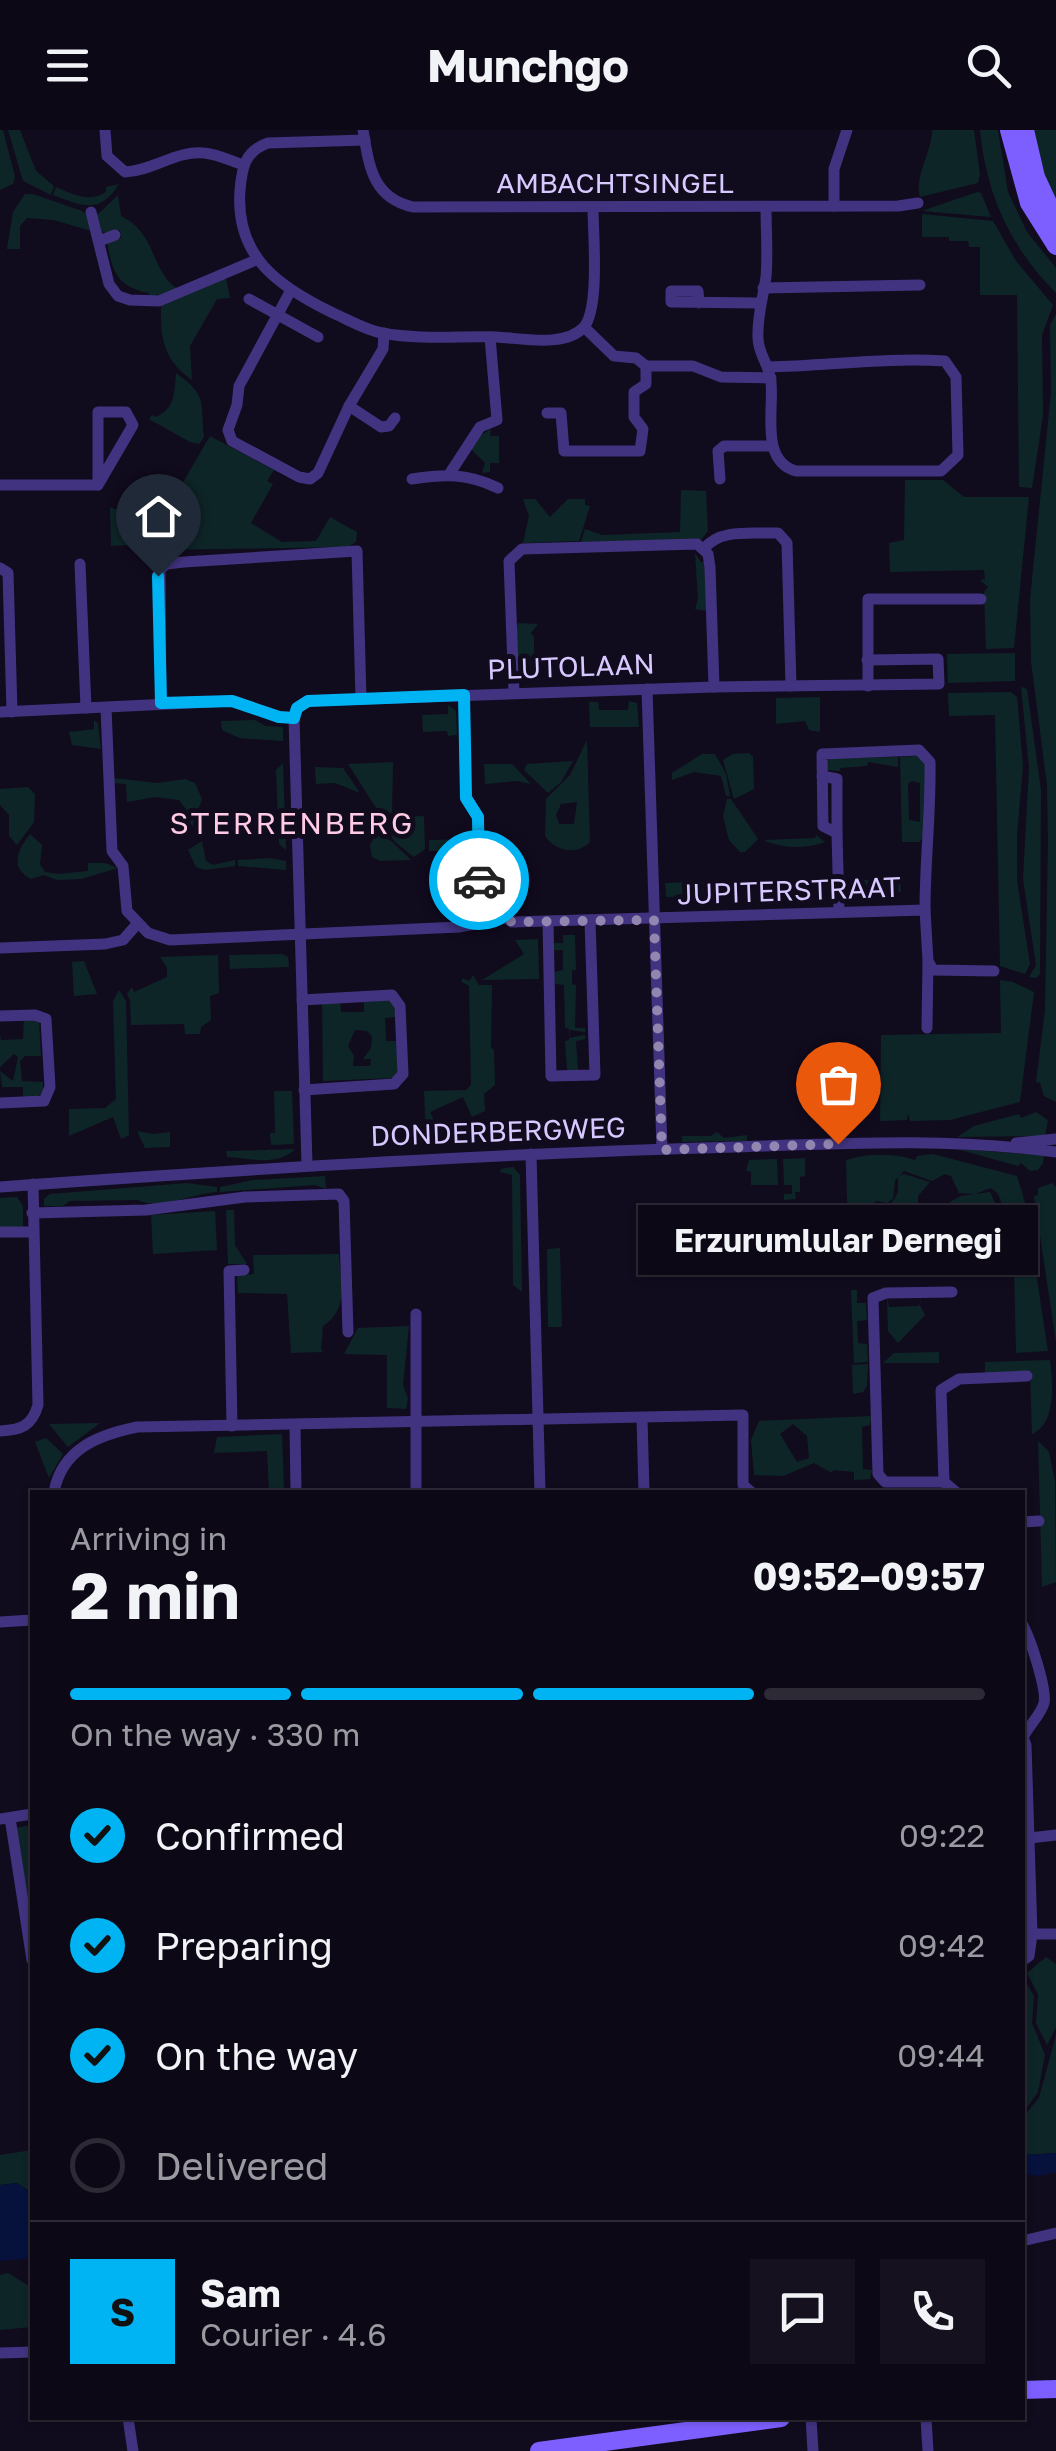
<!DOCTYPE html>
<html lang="en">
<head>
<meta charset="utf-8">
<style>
	:root { --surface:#0d0816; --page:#16111f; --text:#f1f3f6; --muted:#9a9aa1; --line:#2d2935; --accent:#00b4f3 }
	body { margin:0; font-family:"Golos Text",sans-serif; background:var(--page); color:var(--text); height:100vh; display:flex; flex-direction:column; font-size:38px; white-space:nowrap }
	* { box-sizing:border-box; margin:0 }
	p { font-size:32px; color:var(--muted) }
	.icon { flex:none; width:55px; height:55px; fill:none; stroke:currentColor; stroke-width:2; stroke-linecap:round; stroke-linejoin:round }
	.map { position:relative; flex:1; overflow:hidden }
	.panel { position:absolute; left:30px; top:1360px; width:995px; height:930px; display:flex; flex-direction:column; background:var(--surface); border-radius:0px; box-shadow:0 2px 8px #0004,0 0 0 2px var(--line) }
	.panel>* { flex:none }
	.pin { position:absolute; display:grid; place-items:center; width:85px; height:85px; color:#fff; margin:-102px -42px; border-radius:50% 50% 50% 0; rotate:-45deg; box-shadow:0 0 10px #0007 }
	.pin .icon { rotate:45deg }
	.courier { position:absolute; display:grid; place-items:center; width:100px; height:100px; margin:-50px; border:8px solid #00b4f3; border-radius:50%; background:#fff; color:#222; box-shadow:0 2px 12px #0007 }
	.bubble { position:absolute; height:70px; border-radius:0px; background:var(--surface); box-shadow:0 2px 8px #0004,0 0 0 2px var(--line); font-size:32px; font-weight:700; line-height:70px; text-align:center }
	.headline em { font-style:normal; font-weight:700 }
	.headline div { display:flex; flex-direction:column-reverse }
	.headline { display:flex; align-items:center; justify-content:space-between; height:170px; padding:0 40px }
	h1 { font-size:65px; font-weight:700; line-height:75px }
	.bar { display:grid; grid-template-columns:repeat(4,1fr); gap:15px 10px; align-content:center; height:120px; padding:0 40px }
	.bar i { height:12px; border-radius:8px; background:var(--line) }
	.bar .current { background:var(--accent) }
	.bar p { grid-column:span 4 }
	.line { display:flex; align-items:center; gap:25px; padding:0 40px; border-top:2px solid var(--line) }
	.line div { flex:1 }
	.round { display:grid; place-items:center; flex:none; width:105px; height:105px; border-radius:0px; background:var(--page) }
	ol { padding:0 40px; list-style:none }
	li { display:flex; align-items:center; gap:30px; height:110px }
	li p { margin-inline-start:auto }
	li .icon { padding:10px; border-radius:50%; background:var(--accent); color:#111; stroke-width:4 }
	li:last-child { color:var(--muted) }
	li i { width:55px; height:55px; border:5px solid var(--line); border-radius:50% }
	header { display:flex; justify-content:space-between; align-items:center; height:130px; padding:0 40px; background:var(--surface); font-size:45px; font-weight:700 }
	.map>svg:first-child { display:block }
	.green { fill:#0e2528; fill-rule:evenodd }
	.water { fill:#06113c }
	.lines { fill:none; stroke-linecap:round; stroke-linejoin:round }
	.street { stroke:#423380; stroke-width:11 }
	.secondary { stroke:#7d5fff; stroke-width:18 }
	.done { stroke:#9286b0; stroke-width:10; stroke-dasharray:0 18 }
	.route { stroke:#00b4f3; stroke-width:12 }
	.labels { text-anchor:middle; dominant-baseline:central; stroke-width:10; stroke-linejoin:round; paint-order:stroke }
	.street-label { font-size:28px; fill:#d7c8ff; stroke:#110b1e }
	.neighbourhood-label { font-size:30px; letter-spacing:2.5px; fill:#ffcae3; stroke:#110b1e }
</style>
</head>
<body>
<header><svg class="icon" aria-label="menu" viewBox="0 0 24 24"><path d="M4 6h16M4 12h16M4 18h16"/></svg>Munchgo<svg class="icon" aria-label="search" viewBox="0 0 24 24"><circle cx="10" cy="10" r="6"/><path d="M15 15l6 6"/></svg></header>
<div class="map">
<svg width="1056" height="2321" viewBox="0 0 1056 2321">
	<rect width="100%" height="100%" fill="#110b1e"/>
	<g class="green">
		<polygon points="0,0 3,0 15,47 13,54 0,60"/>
		<polygon points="8,0 20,0 36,41 54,56 51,65 23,51"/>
		<path d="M932,0H974L980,44L978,53L920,67C914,47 932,22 932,0Z"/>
		<path d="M980,0H998L1008,62L1027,102L1056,138V163C1010,117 986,64 980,0Z"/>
		<polygon points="1031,0 1056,0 1056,76 1048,62"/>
		<path d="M119,54C100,85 82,76 53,65L56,57C72,64 90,73 106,62V57Z"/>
		<polygon points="977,62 981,63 991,87 922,81"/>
		<polygon points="25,64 33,64 82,81 86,84 91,101 54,90 27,88 20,96 20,119 7,119 13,82"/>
		<path d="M118,65L121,86C158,104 150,142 178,159L149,168V163C117,157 112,141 107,112L121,108L120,100L101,103L95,87Z"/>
		<polygon points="922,84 993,91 1016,131 1053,175 1042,205 1043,286 1032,358 1019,357 1017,165 980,165 980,117 969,117 968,111 949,111 949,107 922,107"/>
		<path d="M226,148L230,168L217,169L190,216L192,250C163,230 160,207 161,173Z"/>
		<polygon points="1056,184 1056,972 1044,966 1040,953 1036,952 1045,880 1048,712 1047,655 1031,531 1030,469 1051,263 1050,195"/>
		<path d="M176,243C208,266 200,271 204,307L199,314L190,312L149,289L152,285L156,287C176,278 174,262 176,243Z"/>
		<polygon points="491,299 490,306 499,306 499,333 490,333 490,342 482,343 485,333 471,319 479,306"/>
		<polygon points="210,306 274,340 267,351 273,354 251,393 282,412 316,411 330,387 357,402 356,412 348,417 149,420 171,373"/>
		<polygon points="905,350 943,350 964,367 1029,367 1014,518 986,519 984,462 988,457 980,450 985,449 984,440 890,442 889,413 904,410"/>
		<polygon points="681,360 706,361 708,401 701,410 581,412 585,399 602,405 680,402"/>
		<polygon points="523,369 535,369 550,387 568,369 585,369 585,375 590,376 579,411 523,413 529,386"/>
		<polygon points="110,377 154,395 146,414 111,416"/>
		<polygon points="695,423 701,432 706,432 707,481 695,479 698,469"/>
		<polygon points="519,493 538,494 531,503 534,507 534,551 525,551 522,544 517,544 516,496"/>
		<polygon points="1015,523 1015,551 948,553 947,524"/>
		<polygon points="1021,557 1027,559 1041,660 1040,844 1036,848 1029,847 1036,835 1023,749 1029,638"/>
		<polygon points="1011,562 1017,567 1023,636 1017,705 1017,751 1030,834 1025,844 1000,836 995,585 949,586 948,563"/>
		<polygon points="820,567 820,602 809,600 805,591 776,594 776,568"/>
		<polygon points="629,571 637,573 639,597 590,597 589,572 598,572 599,580 628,580"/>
		<polygon points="448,575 456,581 457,605 448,606 447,601 423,602 422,585 448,584"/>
		<polygon points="94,590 98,594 101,619 72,615 69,602 94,599"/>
		<polygon points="255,590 265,596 283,597 283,611 239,608 222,600 221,591"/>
		<path d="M587,610L590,712C577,725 556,722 545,706L546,669L570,645ZM577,672L574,694H559L556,685L561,674Z"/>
		<polygon points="749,623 753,627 754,659 734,669 723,630 733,624"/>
		<polygon points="702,624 715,624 726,644 730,666 726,666 721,646 694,642 672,650 672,643"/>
		<path d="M917,626L925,633L926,698L920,712H902L900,627ZM912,651L920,653V692L909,690L908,654Z"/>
		<polygon points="898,627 898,637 868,632 867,636 840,638 840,641 826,640 827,631 832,628"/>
		<polygon points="573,631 561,652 548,663 524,640 527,634"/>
		<polygon points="393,632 392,683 380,684 348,634"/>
		<polygon points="283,633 286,720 279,714 276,640"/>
		<polygon points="484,634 512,634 531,654 517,651 485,654"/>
		<polygon points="315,637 343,638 360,663 335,653 316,654"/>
		<polygon points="113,648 157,653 185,649 195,653 202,669 191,700 187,701 186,679 179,670 155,667 127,672 126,654 113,653"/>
		<polygon points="28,657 35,664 34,692 17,715 9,706 9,685 0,675 0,659"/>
		<polygon points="727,669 731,669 758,709 745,722 740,722 729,710 723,686"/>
		<polygon points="424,686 425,719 414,727 395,712 380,688"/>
		<path d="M30,704L42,715L40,734L45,742L59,744L88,741V733H105L118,738L81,749L57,750L44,745L31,749C9,737 18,720 30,704Z"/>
		<polygon points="376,704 391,711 411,730 380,731 372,727 370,715"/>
		<path d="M816,705L825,712C806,719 782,719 764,710L815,708Z"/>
		<polygon points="465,709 466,720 429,721 429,710"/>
		<polygon points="202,711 206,731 213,735 235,730 235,736 205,740 196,737 188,720"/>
		<polygon points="270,728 286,731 286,740 238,736 238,730"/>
		<polygon points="900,749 901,762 858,763 857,750"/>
		<polygon points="721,751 721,766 666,767 665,753"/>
		<polygon points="563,805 575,805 576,840 572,840 572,854 576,855 575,898 585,898 585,902 570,900 569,908 585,905 585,909 576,911 578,940 567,940 565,911 569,910 569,899 565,898 564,855 555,854 554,842 563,840 563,820 554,820 553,813 563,813"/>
		<polygon points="538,809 539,849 482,850 524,824 515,810"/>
		<polygon points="282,824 288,827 289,837 230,839 229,825"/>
		<polygon points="218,825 219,863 210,866 211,890 201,897 200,904 185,904 184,894 131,895 130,870 127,864 132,857 134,862 167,847 167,838 160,827"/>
		<polygon points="84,831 97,864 74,866 72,832"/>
		<polygon points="473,845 479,855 492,855 491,917 494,920 495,955 484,964 485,981 472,987 463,967 430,982 440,1004 426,1008 424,961 466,960 471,955 469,856 462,852 462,848 469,851"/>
		<polygon points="1000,850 1013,852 1034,862 1020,972 950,990 910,991 908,983 907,990 880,991 881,905 1001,903"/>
		<polygon points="119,860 126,871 129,1005 121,1009 113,987 69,1006 69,979 105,978 116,969 113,871"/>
		<path d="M322,870H340L341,882H364V872L393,870L396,887L385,888L386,911H398L399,941L393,948L323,951ZM355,900L367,901L372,906L371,918L363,929H371L370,936H353L354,926L348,916Z"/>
		<polygon points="24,889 39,890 41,926 25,926 20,931 22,951 43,952 43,962 35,968 23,967 23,957 2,957 0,941 13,951 18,927 14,924 0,937 0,904 1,910 23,909"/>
		<polygon points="274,961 292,961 294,1014 271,1015 270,1003 275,1003"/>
		<polygon points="1036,982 1048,990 1045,1006 957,1007 974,996 1019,984 1021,988"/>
		<polygon points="137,1001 154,1004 170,1002 170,1017 145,1018"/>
		<polygon points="717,1002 724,1008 747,1005 747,1011 682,1012 682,1006 711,1006"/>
		<path d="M295,1019C278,1037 249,1028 227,1027L226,1021Z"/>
		<polygon points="957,1019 1044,1025 1043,1033 1038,1040 1030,1041 1021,1033 1018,1036"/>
		<path d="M933,1024L1017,1046L1026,1076L1006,1084L998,1064L991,1058L975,1064L959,1063L951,1046L945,1044L932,1051L904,1041L895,1050L893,1069L887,1073L877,1071L863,1078V1109H848L846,1030C867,1023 895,1023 915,1030L917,1026Z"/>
		<polygon points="805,1028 805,1046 800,1047 800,1062 795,1062 796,1069 784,1070 784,1064 792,1064 792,1055 784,1055 783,1029"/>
		<polygon points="777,1029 778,1055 751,1055 751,1042 746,1041 749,1030"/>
		<polygon points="513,1037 520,1045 522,1162 513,1155 512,1045 500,1042 501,1039"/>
		<path d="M904,1044L930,1052L918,1066V1077L878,1096L870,1089L868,1079L877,1073L889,1075C900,1065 898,1059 898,1046Z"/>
		<polygon points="325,1046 326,1059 315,1055 220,1062 220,1057 253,1050"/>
		<path d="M187,1053L217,1057V1062C193,1063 161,1081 138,1070L70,1071L63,1076H44V1069L50,1064Z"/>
		<polygon points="1052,1053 1056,1057 1056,1212 1034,1066 1038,1065 1038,1058"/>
		<polygon points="990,1062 1001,1086 954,1109 950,1072 961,1066"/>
		<polygon points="17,1067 23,1076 23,1098 0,1097 0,1068"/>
		<polygon points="934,1076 947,1076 950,1100 936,1101 937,1107 890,1108 889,1097"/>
		<polygon points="226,1080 234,1080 235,1115 247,1134 228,1134"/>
		<polygon points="215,1081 217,1120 153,1124 151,1085"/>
		<polygon points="1023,1082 1027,1084 1048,1221 1016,1223 1014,1137 970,1139 969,1133 956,1133 957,1114"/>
		<polygon points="560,1118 562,1197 548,1197 547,1119"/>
		<path d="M339,1124C340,1153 350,1178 323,1196L321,1219L323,1222L291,1223L287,1164L238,1163L237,1145L254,1144L253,1125Z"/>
		<polygon points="851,1160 857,1160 857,1173 866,1173 867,1190 857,1191 858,1213 867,1214 868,1232 854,1233"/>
		<polygon points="922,1166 920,1175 925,1185 898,1213 888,1201 887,1167 889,1177 919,1176"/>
		<polygon points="409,1196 403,1255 408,1269 406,1279 387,1278 387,1225 344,1224 358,1198"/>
		<polygon points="939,1222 939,1233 883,1233 894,1223"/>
		<path d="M1050,1230C1053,1254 1056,1294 1032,1304L1030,1244L985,1243V1232Z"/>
		<polygon points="868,1234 867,1256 863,1262 853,1264 852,1235"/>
		<path d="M871,1286L870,1295L862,1297L863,1339L872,1340L870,1349L854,1350V1342L833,1340L832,1343L814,1333L783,1346L754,1345L751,1310L759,1291ZM793,1294L807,1306L809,1328L797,1332L780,1304Z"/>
		<polygon points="100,1293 68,1317 49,1294"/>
		<polygon points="282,1304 284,1362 269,1362 267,1321 214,1323 217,1307"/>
		<polygon points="46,1308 63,1324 49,1348 35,1312"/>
		<polygon points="1038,1311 1049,1322 1055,1352 1056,1452 1042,1457"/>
		<polygon points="32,1695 32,1798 15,1698"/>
		<polygon points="1046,1827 1056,1834 1056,1897 1047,1915 1036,1893 1038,1864 1027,1843"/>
		<polygon points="1022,1846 1034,1866 1032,1893 1045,1925 1038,1962 1023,1983"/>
		<polygon points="1056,1905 1056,2023 1023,2025 1022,1988 1039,1968"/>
		<polygon points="32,2020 32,2063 17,2053 0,2055 0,2025"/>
		<polygon points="8,2143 32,2158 32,2197 0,2200 0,2145"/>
	</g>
	<g class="water">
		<polygon points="1056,2023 1056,2042 1039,2046 1023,2044 1023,2025"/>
		<polygon points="17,2053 32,2063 32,2128 0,2131 0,2055"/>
	</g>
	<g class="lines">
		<g class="street">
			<path d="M105,0L107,26L125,42C152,41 177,20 204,23C217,24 231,31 244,35"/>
			<path d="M363,0C369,35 372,68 413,77L898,76L918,73"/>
			<path d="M365,10L268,13C245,21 242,37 240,60C235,127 279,157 333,183C349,190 365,200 382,203C420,210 458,206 496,207C521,208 565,218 584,197C600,178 593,103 593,77"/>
			<polyline points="834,76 834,39 847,0"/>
			<path d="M766,77C766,100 768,124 766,147C763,169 757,185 758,208C758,224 770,236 771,252C774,281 760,331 796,341H941L958,325L956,247L945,231C885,227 827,236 768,237"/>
			<polyline points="91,82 109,154 118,166 130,170 159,171 256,130"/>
			<polyline points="99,111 115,105"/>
			<polyline points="763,158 920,155"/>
			<polyline points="291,160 239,256 237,275 228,300 232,311 299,347 310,349 318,343 349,276"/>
			<polyline points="249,169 318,207"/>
			<polyline points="699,173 698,161 671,161 671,172 758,173"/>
			<polyline points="584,197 614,226 636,228 646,236 693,236 721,247 771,248"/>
			<polyline points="384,203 383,219 349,276 381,297 389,296 395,288"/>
			<polygon points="98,282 126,282 133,295 98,355"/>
			<polyline points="547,283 561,283 564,321 640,321 643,299 634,287 634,262 646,254 646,236"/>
			<polyline points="450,343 480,297 497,290 490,207"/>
			<path d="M412,349C445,344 467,343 498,358"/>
			<polyline points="720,349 718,321 724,316 772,316"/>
			<polyline points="0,355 98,355"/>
			<path d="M704,419C719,398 753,404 778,403L787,413L791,556"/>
			<polyline points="80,434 86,578"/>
			<polyline points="0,438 8,443 12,582"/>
			<polyline points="868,556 868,469 981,469"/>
			<polyline points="647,559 662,1019"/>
			<polyline points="514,563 509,431 522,419 697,414 708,424 710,437 714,557"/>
			<polyline points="464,565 466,668 478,687 480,761 498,783"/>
			<polyline points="161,573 160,439 167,434 184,432 357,421 361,569"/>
			<polyline points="106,578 112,721 123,736 127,781 148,803 170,810 459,797 475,794 498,783 512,792 925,780 928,831 933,840 994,841"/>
			<polyline points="0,582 233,571 279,587 294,588 297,578 307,571 714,557 939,554 938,529 867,530"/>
			<polyline points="294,588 307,1034"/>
			<polyline points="822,646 837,649 837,703"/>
			<path d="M839,781L837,703L823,696L822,624L919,620L930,632C931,682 925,729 925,780"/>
			<polyline points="548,791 551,946 595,945 590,790"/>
			<polyline points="0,818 105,814 123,810 138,793"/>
			<polyline points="302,870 392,865 400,876 403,944 394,954 304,960"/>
			<polyline points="0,886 35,885 46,889 50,957 44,971 0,973"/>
			<polyline points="927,898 928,831"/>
			<polyline points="1016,1013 1056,1009"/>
			<polyline points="531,1024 540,1362"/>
			<path d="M0,1057C234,1040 467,1025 701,1018C819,1015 939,1006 1056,1022"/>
			<polyline points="32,1083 146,1080 245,1067 339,1064 344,1071 348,1202"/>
			<polyline points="0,1102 33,1102"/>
			<polyline points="642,1288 644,1362"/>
			<polyline points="295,1295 296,1362"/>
			<polyline points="232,1296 229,1141 244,1140"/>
			<path d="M0,1301C21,1300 32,1296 38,1275L33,1054"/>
			<polyline points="944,1352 885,1352 878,1344 873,1168 886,1163 952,1162"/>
			<path d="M54,1362C62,1319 98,1305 137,1297L743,1285V1355L751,1362"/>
			<polyline points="416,1362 416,1184"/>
			<polyline points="956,1362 944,1352 941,1260 959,1249 1027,1246"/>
			<polyline points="1022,1392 1039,1391"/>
			<polyline points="0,1492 32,1490"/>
			<path d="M1022,1494C1030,1507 1047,1559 1044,1573C1041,1585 1028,1596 1023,1608L1026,1615L1032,1804L1029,1826L1022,1831"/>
			<polyline points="10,1688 32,1830"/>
			<polyline points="0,1689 32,1684"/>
			<polyline points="1030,1708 1056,1705"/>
			<polyline points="1032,1804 1056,1804"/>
			<polyline points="1022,2111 1056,2103"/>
			<polyline points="0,2223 32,2222"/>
			<polyline points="128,2288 133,2321"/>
			<polyline points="811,2288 813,2321"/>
			<polyline points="926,2288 928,2321"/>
		</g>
		<g class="secondary">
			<polyline points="1009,0 1029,73 1056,116"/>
			<polyline points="1025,0 1036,47 1056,90"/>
			<polyline points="1022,2260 1056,2259"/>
			<polyline points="539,2321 781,2288"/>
		</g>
	</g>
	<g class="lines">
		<path class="done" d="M479,750C480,769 498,783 512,792L654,790L662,1020L838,1014"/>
		<polyline class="route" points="158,446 161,573 232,571 279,587 294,588 297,578 308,571 464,565 466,668 478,687 479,750"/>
	</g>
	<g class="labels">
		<g class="street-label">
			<text x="615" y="52">AMBACHTSINGEL</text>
			<text transform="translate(571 536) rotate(-2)">PLUTOLAAN</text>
			<text transform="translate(789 760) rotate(-2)">JUPITERSTRAAT</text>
			<text transform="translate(498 1001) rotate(-2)">DONDERBERGWEG</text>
		</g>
		<g class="neighbourhood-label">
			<text x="292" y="693">STERRENBERG</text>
		</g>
	</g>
</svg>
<div class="pin" style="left:838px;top:1014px;background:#ea580c"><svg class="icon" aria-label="bag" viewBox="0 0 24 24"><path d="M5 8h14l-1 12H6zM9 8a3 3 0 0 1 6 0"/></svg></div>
<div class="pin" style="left:158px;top:446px;background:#1f2937"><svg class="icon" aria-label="home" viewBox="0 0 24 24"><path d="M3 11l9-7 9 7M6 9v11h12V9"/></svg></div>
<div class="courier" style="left:479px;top:750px"><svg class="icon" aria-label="car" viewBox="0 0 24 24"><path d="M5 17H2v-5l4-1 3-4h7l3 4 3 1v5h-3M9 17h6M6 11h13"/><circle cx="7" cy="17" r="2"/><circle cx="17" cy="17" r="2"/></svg></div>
<div class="bubble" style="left:638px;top:1075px;width:400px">Erzurumlular Dernegi</div>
<section class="panel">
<div class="headline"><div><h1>2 min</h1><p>Arriving in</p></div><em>09:52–09:57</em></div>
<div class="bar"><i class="current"></i><i class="current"></i><i class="current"></i><i></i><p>On the way · 330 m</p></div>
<ol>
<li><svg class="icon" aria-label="check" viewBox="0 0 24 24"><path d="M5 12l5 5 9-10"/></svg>Confirmed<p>09:22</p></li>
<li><svg class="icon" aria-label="check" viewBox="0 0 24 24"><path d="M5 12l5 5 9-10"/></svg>Preparing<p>09:42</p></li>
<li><svg class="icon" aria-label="check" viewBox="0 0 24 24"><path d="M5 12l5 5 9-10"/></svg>On the way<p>09:44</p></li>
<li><i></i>Delivered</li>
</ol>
<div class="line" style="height:180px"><b class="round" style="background:var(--accent);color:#111">S</b><div><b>Sam</b><p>Courier · 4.6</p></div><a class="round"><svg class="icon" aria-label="chat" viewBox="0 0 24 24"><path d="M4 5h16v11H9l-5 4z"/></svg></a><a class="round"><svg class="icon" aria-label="phone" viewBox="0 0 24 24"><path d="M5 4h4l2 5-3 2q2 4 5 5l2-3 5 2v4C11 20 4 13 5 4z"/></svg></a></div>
</section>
</div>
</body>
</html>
